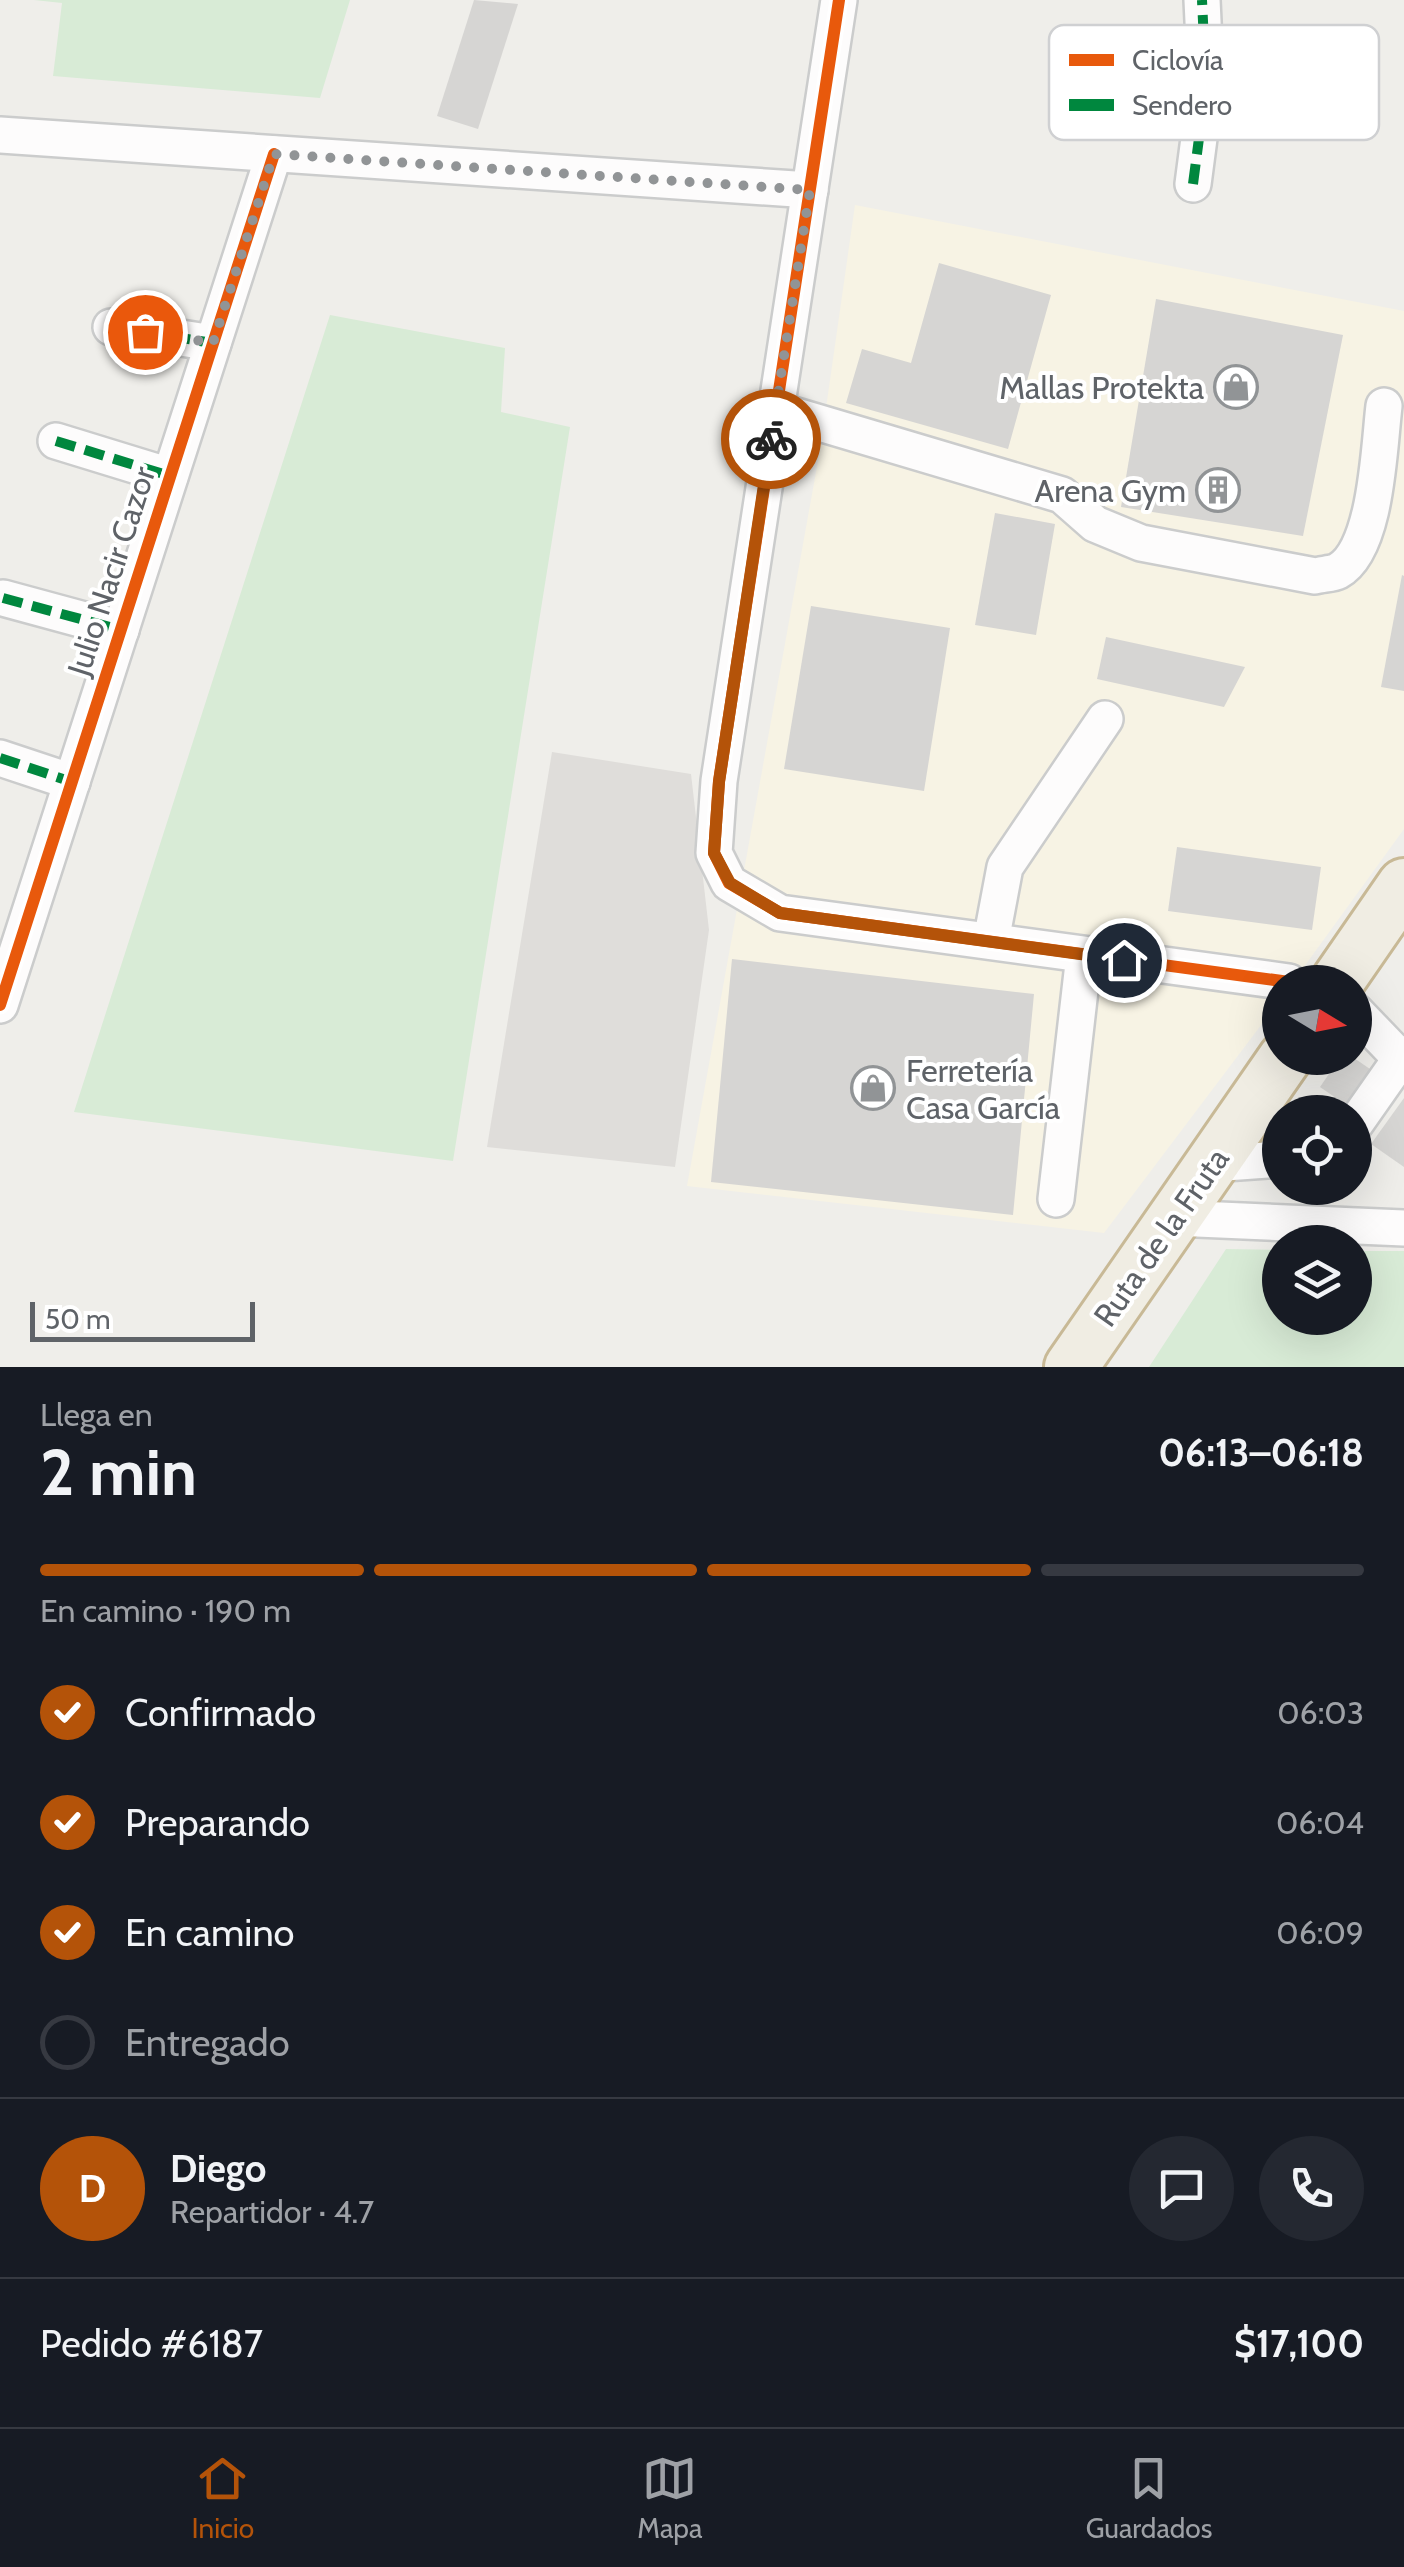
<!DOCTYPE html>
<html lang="es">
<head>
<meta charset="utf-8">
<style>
	:root { --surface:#171b24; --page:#242831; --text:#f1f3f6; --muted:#9ea1a6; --line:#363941; --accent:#b45309 }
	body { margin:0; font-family:Cabin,sans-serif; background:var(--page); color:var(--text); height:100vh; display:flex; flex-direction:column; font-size:38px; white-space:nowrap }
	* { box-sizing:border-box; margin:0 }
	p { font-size:32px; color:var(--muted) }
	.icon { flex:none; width:55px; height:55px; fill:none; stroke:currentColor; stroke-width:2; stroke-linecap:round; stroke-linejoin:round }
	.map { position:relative; height:1367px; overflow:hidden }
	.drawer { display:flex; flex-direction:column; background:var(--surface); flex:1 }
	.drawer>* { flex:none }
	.needle { width:65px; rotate:100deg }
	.buttons { position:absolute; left:1262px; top:965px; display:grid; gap:20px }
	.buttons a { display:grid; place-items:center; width:110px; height:110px; border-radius:50%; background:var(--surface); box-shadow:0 10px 40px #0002; font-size:50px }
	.scale { position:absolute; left:30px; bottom:25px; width:225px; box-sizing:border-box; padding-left:10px; border:5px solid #5f6368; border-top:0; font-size:28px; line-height:35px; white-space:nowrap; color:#5f6368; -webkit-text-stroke:8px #fff; paint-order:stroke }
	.pin { position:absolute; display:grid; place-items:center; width:85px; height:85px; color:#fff; margin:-42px; border:5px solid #fff; border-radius:50%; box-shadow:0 2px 10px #0007 }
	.courier { position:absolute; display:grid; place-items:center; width:100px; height:100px; margin:-50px; border:8px solid #b45309; border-radius:50%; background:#fff; color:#222; box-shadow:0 2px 12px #0007 }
	.overview em { font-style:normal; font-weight:700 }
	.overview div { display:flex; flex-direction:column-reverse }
	.overview { display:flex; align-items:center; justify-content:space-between; height:170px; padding:0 40px }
	h1 { font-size:65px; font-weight:700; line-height:75px }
	.bar { display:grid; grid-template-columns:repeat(4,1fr); gap:15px 10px; align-content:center; height:120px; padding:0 40px }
	.bar i { height:12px; border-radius:8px; background:var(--line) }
	.bar .active { background:var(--accent) }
	.bar p { grid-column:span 4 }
	.line { display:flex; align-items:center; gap:25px; padding:0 40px; border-top:2px solid var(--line) }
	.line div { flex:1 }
	.round { display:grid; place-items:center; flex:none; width:105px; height:105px; border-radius:52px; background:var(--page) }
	ol { padding:0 40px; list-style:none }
	li { display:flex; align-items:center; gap:30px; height:110px }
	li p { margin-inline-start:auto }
	li .icon { padding:10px; border-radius:50%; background:var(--accent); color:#fff; stroke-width:4 }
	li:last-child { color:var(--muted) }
	li i { width:55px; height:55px; border:5px solid var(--line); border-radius:50% }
	.menu { display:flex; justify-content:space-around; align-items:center; height:140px; border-top:2px solid var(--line); background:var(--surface); font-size:28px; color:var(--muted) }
	.menu a { display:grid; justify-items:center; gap:5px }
	.menu .active { color:var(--accent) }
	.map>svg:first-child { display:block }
	.commercial { fill:#f7f3e4 }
	.industrial { fill:#dfddda }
	.green { fill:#d8ebd6 }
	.building { fill:#d6d5d3 }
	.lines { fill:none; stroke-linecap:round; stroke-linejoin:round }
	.minor-casing { stroke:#cbcccc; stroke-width:40 }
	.highway-casing { stroke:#c8b996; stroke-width:58 }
	.minor { stroke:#fdfcfc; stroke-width:35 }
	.highway { stroke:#f0ede3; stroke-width:52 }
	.quiet { stroke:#00873e; stroke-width:10; stroke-dasharray:20 10; stroke-linecap:butt }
	.cycleway-casing { stroke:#fff; stroke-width:19 }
	.cycleway { stroke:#e8590c; stroke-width:12 }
	.done { stroke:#919496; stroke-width:10; stroke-dasharray:0 18 }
	.route { stroke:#b45309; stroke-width:12 }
	.labels { text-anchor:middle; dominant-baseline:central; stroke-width:8; stroke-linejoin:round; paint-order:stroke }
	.poi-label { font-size:32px; fill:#5f6368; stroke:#fff; text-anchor:end }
	.street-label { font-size:32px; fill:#5f6368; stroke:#fff }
	.key { fill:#fff; stroke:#cfd0d2; stroke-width:2.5 }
	.key-label { font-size:28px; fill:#5f6368 }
</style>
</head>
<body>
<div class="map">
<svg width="1404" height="1367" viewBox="0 0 1404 1367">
	<rect width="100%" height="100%" fill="#efeeea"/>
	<polygon class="commercial" points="855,205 1404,311 1404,829 1293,982 1280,982 1280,1000 1104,1233 687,1186 820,450"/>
	<polygon class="industrial" points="552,752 691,774 709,930 675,1167 487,1147"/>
	<g class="green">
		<polygon points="34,0 350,0 320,98 53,76 62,3"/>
		<polygon points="330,315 505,348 501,412 570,427 453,1161 74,1112"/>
		<polygon points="1226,1249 1280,1250 1280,1318 1355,1318 1355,1251 1404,1251 1404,1367 1149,1367"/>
	</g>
	<g class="building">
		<polygon points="474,0 518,4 478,129 437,116"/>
		<polygon points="939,263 1051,295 1008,449 846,403 862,349 911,363"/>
		<polygon points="1156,299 1343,335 1303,536 1121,507"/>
		<polygon points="995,513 1055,524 1036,635 975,625"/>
		<polygon points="1402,575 1404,576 1404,691 1381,687"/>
		<polygon points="811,606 950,628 924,791 784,769"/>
		<polygon points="1106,637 1245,667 1224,707 1097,679"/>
		<polygon points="1177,847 1321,867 1312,930 1168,911"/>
		<polygon points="732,959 1034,994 1013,1215 711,1182"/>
		<polygon points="1340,1058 1354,1058 1399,1089 1374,1124 1320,1087"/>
		<polygon points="1404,1098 1404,1167 1371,1144"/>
	</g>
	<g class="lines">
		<g class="minor-casing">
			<g id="minor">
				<polyline points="839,0 719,781 714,853 729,883 780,913 1289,982"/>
				<polyline points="0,135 810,190"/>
				<polyline points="1193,184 1206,85 1202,0"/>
				<polyline points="111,327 213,343"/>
				<path d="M776,410L1062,495L1095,524L1141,543L1315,576C1322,574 1332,574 1338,571C1377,549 1379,446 1384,406"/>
				<polyline points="56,441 170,476"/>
				<polyline points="3,598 121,630"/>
				<polyline points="0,758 72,782"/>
				<polyline points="991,941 1005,867 1105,719"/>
				<polyline points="0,1005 274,154"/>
				<polyline points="1355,1011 1401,1059"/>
				<polyline points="1355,1124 1404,1054"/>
				<polyline points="1211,1164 1280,1159"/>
				<polyline points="1056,1199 1084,955"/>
				<polyline points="1174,1218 1404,1228"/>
			</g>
		</g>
		<g class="highway-casing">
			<g id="highway">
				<polyline points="1337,982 1404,885"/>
				<polyline points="1071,1367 1285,1058"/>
			</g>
		</g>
		<use href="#minor" class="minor"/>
		<use href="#highway" class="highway"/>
		<g class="quiet">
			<polyline points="1193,184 1206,85 1202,0"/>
			<polyline points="111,327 213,343"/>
			<polyline points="56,441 170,476"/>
			<polyline points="3,598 121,630"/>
			<polyline points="0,758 72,782"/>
		</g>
		<g class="cycleway-casing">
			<g id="cycleway">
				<polyline points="839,0 719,781 714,853 729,883 780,913 1289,982"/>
				<polyline points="0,1005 274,154"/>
			</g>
		</g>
		<use href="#cycleway" class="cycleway"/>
	</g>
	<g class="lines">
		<polyline class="done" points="145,332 213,343 274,154 810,190 771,439"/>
		<polyline class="route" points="771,439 719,782 714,853 730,883 780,913 1124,960"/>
	</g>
	<defs>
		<g id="shop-ring" transform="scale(2.25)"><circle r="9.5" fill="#fff" stroke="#919496" stroke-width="1.5"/><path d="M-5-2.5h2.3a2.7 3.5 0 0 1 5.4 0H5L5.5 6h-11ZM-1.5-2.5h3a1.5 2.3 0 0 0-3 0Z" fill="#919496"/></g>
		<g id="building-ring" transform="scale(2.25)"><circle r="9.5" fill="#fff" stroke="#919496" stroke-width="1.5"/><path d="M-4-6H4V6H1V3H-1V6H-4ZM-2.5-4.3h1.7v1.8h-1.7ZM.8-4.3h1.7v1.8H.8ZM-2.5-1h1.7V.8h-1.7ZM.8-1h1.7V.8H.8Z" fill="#919496"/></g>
	</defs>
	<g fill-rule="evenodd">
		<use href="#shop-ring" x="1236" y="387"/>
		<use href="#building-ring" x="1218" y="490"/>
		<use href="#shop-ring" x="873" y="1088"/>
	</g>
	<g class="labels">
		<g class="poi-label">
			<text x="1204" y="387">Mallas Protekta</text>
			<text x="1186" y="490">Arena Gym</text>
			<text x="906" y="1070" text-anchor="start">Ferretería<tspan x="906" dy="37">Casa García</tspan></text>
		</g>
		<g class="street-label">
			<text transform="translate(111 571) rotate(-72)">Julio Nacir Cazor</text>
			<text transform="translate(1161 1237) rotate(-55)">Ruta de la Fruta</text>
		</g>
	</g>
	<rect x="1049" y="25" width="330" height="115" rx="15" class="key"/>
	<rect x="1069" y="54" width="45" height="12" fill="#e8590c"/>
	<rect x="1069" y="99" width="45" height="12" fill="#00873e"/>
	<g class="key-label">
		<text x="1132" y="70">Ciclovía</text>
		<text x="1132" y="115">Sendero</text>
	</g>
</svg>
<div class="buttons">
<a><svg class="needle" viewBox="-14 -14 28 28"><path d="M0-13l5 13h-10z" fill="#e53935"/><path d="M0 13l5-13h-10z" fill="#9ea1a6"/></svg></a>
<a><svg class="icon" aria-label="locate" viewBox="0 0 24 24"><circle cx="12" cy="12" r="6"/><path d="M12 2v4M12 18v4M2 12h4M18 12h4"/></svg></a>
<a><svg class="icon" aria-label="layers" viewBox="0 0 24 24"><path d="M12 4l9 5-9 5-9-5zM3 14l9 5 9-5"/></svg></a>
</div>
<div class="scale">50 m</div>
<div class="pin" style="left:145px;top:332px;background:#ea580c"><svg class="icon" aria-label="bag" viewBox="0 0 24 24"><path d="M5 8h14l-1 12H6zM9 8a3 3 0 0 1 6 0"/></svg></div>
<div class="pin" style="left:1124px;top:960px;background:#1f2937"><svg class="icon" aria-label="home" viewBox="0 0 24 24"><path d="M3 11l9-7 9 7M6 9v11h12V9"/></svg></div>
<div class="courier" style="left:771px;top:439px"><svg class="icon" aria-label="bike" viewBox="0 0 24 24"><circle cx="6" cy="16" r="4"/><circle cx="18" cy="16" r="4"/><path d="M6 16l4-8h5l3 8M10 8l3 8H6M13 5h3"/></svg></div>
</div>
<section class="drawer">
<div class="overview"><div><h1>2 min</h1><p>Llega en</p></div><em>06:13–06:18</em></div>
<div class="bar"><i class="active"></i><i class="active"></i><i class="active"></i><i></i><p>En camino · 190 m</p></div>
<ol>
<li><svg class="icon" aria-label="check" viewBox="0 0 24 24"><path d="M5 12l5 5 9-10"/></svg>Confirmado<p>06:03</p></li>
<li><svg class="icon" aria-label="check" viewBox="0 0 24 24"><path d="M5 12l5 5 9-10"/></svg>Preparando<p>06:04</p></li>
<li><svg class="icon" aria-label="check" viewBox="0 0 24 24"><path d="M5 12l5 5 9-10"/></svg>En camino<p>06:09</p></li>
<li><i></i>Entregado</li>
</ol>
<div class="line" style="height:180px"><b class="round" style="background:var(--accent);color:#fff">D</b><div><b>Diego</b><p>Repartidor · 4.7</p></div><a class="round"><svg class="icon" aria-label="chat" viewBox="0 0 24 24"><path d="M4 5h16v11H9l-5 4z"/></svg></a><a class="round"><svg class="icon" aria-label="phone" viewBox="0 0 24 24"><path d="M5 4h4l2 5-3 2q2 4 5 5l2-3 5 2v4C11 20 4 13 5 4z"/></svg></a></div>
<div class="line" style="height:130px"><div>Pedido #6187</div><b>$17,100</b></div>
</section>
<nav class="menu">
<a class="active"><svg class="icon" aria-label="home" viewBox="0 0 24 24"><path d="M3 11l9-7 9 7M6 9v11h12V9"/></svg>Inicio</a>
<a><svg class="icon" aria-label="map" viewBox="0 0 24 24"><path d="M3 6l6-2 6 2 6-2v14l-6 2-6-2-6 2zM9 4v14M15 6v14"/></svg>Mapa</a>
<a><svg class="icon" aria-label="saved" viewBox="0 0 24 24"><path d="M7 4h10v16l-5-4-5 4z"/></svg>Guardados</a>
</nav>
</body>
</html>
